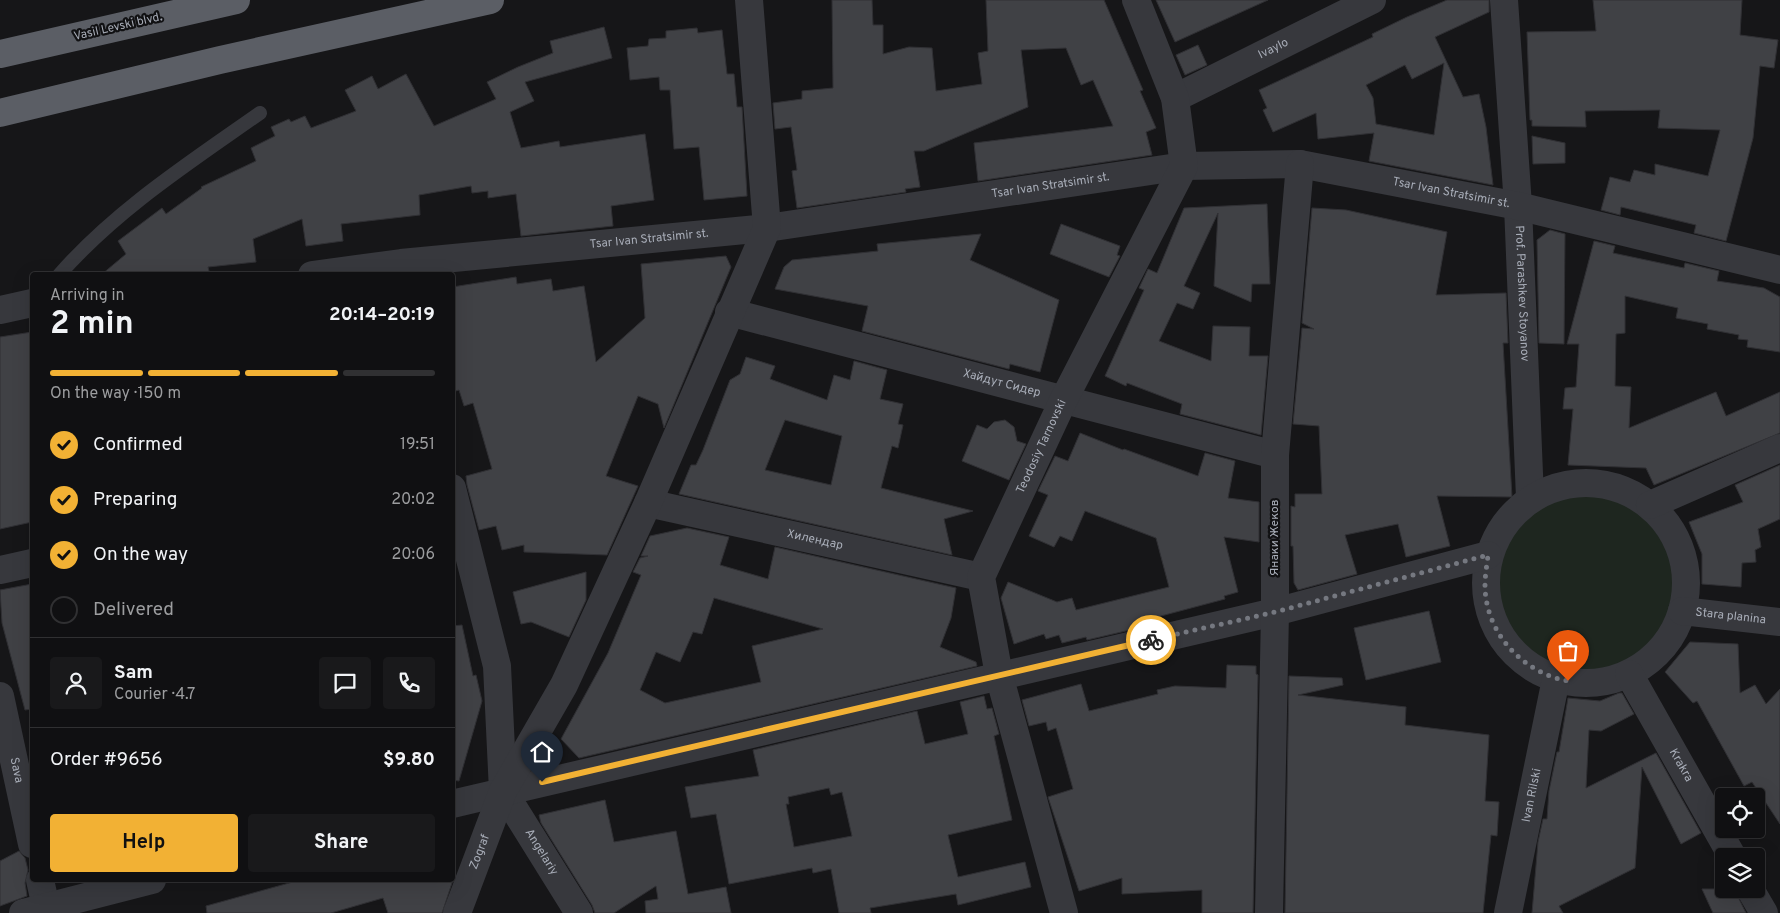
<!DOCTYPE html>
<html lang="en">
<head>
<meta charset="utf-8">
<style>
	:root { --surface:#101012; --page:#19191b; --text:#f1f3f6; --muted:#9c9d9f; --line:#303032; --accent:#f2b134 }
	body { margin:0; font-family:Overpass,sans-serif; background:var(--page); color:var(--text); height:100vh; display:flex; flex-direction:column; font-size:19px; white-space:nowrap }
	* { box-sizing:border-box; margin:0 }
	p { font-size:16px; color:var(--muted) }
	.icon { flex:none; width:28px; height:28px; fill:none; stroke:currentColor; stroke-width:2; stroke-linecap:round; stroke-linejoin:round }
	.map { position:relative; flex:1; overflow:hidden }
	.panel { position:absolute; left:30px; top:272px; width:425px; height:610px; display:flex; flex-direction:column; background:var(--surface); border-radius:5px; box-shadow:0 5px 20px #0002,0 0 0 1px var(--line) }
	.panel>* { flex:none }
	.controls { position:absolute; left:1715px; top:788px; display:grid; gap:10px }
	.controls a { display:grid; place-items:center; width:50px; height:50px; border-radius:5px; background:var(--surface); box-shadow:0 5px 20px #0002,0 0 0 1px var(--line); font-size:25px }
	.pin { position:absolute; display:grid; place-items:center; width:42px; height:42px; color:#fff; margin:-51px -21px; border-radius:50% 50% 50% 0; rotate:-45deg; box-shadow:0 0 5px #0007 }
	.pin .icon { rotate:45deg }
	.courier { position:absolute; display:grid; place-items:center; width:50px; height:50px; margin:-25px; border:4px solid #f2b134; border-radius:50%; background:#fff; color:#222; box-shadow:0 1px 6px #0007 }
	.overview em { font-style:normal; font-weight:700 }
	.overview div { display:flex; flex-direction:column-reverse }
	.overview { display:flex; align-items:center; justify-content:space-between; height:85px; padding:0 20px }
	h1 { font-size:32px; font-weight:700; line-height:38px }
	.bar { display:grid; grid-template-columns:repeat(4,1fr); gap:8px 5px; align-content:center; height:60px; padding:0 20px }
	.bar i { height:6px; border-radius:4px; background:var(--line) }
	.bar .current { background:var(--accent) }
	.bar p { grid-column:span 4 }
	.line { display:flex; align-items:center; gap:12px; padding:0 20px; border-top:1px solid var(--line) }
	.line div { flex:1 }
	.round { display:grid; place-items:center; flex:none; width:52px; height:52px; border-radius:5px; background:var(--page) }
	ol { padding:0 20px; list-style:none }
	li { display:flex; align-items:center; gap:15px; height:55px }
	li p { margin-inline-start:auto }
	li .icon { padding:5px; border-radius:50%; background:var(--accent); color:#111; stroke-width:4 }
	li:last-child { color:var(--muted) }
	li i { width:28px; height:28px; border:2px solid var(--line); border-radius:50% }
	.action { display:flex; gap:10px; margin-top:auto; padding:10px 20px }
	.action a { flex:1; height:58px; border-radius:5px; background:var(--accent); color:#111; font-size:20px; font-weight:700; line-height:58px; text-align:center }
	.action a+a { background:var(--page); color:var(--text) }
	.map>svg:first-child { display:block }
	.green { fill:#1e261f }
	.building { fill:#404145; stroke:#303034; fill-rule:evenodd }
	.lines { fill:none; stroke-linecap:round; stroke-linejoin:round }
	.service { stroke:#37383d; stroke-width:14 }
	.minor { stroke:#37383d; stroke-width:28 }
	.trunk { stroke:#5b5e65; stroke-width:28 }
	.done { stroke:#757880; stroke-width:5; stroke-dasharray:0 9 }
	.route { stroke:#f2b134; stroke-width:6 }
	.labels { text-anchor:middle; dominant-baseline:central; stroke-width:4.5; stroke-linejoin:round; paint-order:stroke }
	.street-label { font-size:12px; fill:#a8adb8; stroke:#111113 }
</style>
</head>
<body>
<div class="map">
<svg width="1780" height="913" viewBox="0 0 1780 913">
	<rect width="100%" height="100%" fill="#161618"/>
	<circle class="green" cx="1585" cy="583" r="100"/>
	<g class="building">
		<polygon points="832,0 872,0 873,25 883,25 883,54 909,47 932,48 936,91 982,84 978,53 988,51 986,0 1104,0 1143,90 1140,91 1156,128 1146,132 1152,155 978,181 974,143 1113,126 1093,80 1081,85 1066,48 1021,50 1028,107 924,151 914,151 920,187 905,189 906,192 797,208 792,171 797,170 791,127 775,129 773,103 802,99 802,91 833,88"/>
		<polygon points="1156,0 1268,0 1175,42"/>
		<path d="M1447,0H1489V12L1435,37L1463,97L1479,94L1486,127L1493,185L1369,161L1374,133L1318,139L1316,113L1273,132L1263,110L1267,108L1259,90L1373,37L1372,34L1407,17ZM1444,63L1434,135L1376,124L1373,98L1366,85L1405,65L1412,79Z"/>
		<polygon points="1593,0 1742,0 1740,35 1778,40 1774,68 1760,66 1753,138 1726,241 1694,233 1696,225 1621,207 1620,215 1601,210 1610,177 1630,182 1634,170 1655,175 1655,164 1708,176 1720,130 1658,128 1660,110 1585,111 1586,127 1532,126 1532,120 1530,120 1527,32 1596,31"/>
		<polygon points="604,27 612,58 525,82 534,101 510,112 521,148 559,141 560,147 645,134 654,200 611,206 613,226 521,236 516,194 488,198 488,191 472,193 471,186 419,195 420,215 341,224 343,241 306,246 302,219 253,239 256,262 208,267 210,275 101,275 126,254 118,241 162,208 166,214 202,188 201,187 256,161 251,148 275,136 271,127 289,119 291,122 305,116 311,128 356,111 345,90 372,76 378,89 406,74 434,126 496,99 487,82 518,67 553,53 550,41"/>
		<polygon points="697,28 698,33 722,30 727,74 734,74 737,107 742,107 747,196 704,200 699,147 674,149 670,90 660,90 659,77 630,80 627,48 648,46 649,39 666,38 666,31"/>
		<polygon points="1198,45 1207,65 1185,75 1176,55"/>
		<polygon points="1532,136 1565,143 1565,163 1533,164"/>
		<polygon points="1267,204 1270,284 1252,284 1251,302 1214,286 1218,213 1184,286 1200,293 1193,309 1177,303 1159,341 1211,361 1213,326 1250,327 1249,356 1268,356 1261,435 1180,414 1182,404 1127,383 1126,386 1105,376 1144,290 1139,288 1148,269 1157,273 1184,208"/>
		<polygon points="1312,208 1346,210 1447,232 1436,295 1506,293 1508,343 1503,343 1512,497 1437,496 1450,546 1406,557 1398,524 1345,535 1357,574 1298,590 1294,583 1293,546 1291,546 1291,506 1295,507 1295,494 1322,494 1319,426 1293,424 1302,328 1314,329 1302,323"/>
		<polygon points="1061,224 1120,246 1117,255 1120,256 1109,277 1050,254"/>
		<polygon points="1550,230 1565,234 1564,344 1539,343 1537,240"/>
		<polygon points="981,234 970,260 1059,300 1040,372 1010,364 1009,369 862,331 868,306 775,289 784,267 792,260 878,251 877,244"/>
		<polygon points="1594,241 1615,246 1613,253 1684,268 1685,263 1719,271 1717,281 1764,288 1780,297 1780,352 1747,347 1748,340 1738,339 1739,335 1707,329 1708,324 1676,318 1678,308 1625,296 1625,333 1616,334 1615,386 1631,387 1629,428 1716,392 1726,416 1780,392 1780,433 1654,485 1646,468 1568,465 1573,409 1563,409 1565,388 1576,387 1579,344 1567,344"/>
		<polygon points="726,256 731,267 664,428 658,404 638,396 606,476 638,486 607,555 524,552 524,545 502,550 496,526 479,530 467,485 466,476 492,469 473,403 464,406 459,390 452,392 452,287 516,277 517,284 551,279 553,291 584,286 596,362 645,318 641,264"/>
		<polygon points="32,332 32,522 0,529 0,337"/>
		<path d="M746,357L775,366L770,379L827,400L834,375L850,380L854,361L887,370L880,399L903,404L898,424L903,425L898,448L892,446L881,488L973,511L944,519L952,555L679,494L691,465H696L703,450L730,380L740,374ZM785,420L842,436L831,485L765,470Z"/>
		<polygon points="1005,420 1014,427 1017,441 1026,444 1009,480 962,461 977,425 987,429 994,422"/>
		<polygon points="1080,433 1123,450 1124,449 1198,476 1205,453 1235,461 1228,498 1259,502 1259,542 1224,537 1238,592 1224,596 1225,599 1142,621 1143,627 1087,640 1086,637 1062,643 1059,635 1046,639 1044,634 1014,644 1001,598 1008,582 1057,602 1072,598 1076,610 1169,587 1156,538 1085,511 1072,541 1060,536 1054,547 1029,536 1048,495 1038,491 1055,456 1068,461"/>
		<polygon points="1780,465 1780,519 1758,529 1761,547 1755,550 1756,562 1742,563 1741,587 1702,584 1702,554 1689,522 1743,502 1735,485"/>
		<path d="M687,528L729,537L720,565L768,579L775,547L956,588L951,618L940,647L976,662L977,666L579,758L561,739L608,653L641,575L633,572L640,558L648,556H641L650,536ZM714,598L823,629L752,646L761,682L665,703L640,690L656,652L680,662L693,632L702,634Z"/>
		<polygon points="586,572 586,600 569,637 531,622 521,624 513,592"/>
		<polygon points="32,584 32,709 25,710 2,623 0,590"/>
		<polygon points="1429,611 1441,662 1366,680 1354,628"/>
		<polygon points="462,625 473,676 476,675 482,701 459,781 452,780 452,626"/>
		<polygon points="1690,642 1738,644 1740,693 1755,685 1766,704 1780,689 1780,824 1752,782 1744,786 1697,701 1693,703 1665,672"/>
		<polygon points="1227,665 1256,666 1256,674 1258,675 1253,913 1202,913 1202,890 1122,894 1122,878 1079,891 1048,797 1073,789 1056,728 1048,731 1046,722 1029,726 1022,700 1081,684 1089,711 1158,694 1157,690 1175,686 1226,688"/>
		<polygon points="1289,676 1342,678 1343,685 1298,695 1406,707 1405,725 1489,735 1485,801 1499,802 1497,836 1491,835 1483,913 1285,913"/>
		<polygon points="1619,693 1622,693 1634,714 1601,731 1589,730 1586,788 1656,753 1701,833 1681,844 1642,767 1635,868 1559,906 1563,913 1532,913 1538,842 1543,819 1547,819 1549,791 1557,752 1559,752 1568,698 1600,701"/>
		<path d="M984,696L987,709L992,708L999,734L994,736L1012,820L948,835L958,877L1025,862L1031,887L958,905L956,894L870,908L871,913H839L831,869L813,873L812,868L729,884L716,814L691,818L685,787L759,776L753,750L917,711L925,744L968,734L960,702ZM829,788L831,795L842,792L852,836L794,847L786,804H789L788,797Z"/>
		<polygon points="605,800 614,842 676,831 688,894 726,887 731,913 646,913 645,901 658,899 656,886 614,913 595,913 592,905 541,823 539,815"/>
		<polygon points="19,851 25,858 28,870 25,883 27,896 0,906 0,861"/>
		<polygon points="300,880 453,880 442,913 388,913 383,898 331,913 207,913 206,906"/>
		<polygon points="1702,889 1734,889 1746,913 1713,913"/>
	</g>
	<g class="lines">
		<path class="service" d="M59,275C116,210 189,163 260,113"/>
		<g class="minor">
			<path id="s1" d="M1504,0L1518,206L1530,498"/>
			<path id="s2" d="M1175,98L1372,0"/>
			<path id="s3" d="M312,275L401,263L767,228L1184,166L1300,164L1518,206L1780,270"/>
			<polyline points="0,310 32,303"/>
			<path id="s4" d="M729,312L1275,455"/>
			<circle cx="1586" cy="583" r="100"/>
			<path id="s5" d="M452,488L497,666L503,791L579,913"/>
			<path id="s6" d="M648,503L981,577"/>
			<polyline points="1650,505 1780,448"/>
			<polyline points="0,570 32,563"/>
			<path id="s7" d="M1682,611L1780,622"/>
			<path id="s8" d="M1629,674L1732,856"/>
			<path id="s9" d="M0,696L32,844"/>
			<polyline points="452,804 1275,612 1488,555"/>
			<polyline points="40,880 46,907 52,913"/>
			<polyline points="1750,889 1764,913"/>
			<polyline points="23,913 152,880"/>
			<path id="s10" d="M457,913L503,791L564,685L648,503L767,228L749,0"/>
			<path id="s11" d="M1064,913L999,675L981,577L1063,401L1184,166L1175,98L1136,0"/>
			<polyline points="1269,913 1275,612 1275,455 1300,164"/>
			<path id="s12" d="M1508,913L1556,679"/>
		</g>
		<g class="trunk">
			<polyline points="0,54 236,0"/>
			<polyline points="0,113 220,60 490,0"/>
		</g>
	</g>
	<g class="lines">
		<path class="done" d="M1151,640L1275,612L1488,555C1487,565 1485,575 1485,585C1485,633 1523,673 1568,681"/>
		<polyline class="route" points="542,782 1151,640"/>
	</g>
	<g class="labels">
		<g class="street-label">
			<text transform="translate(118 27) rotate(-13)">Vasil Levski blvd.</text>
			<text stroke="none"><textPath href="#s2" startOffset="110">Ivaylo</textPath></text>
			<text stroke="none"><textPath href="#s3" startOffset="744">Tsar Ivan Stratsimir st.</textPath></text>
			<text stroke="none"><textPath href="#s3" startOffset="1149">Tsar Ivan Stratsimir st.</textPath></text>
			<text stroke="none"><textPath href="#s3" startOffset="339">Tsar Ivan Stratsimir st.</textPath></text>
			<text stroke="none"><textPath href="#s1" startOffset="294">Prof. Parashkev Stoyanov</textPath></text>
			<text stroke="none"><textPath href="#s4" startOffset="282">Хайдут Сидер</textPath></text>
			<text stroke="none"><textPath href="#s11" startOffset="490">Teodosiy Tarnovski</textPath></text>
			<text transform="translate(1275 538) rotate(-90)">Янаки Жеков</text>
			<text stroke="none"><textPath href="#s6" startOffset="171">Хилендар</textPath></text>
			<text stroke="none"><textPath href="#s7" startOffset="49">Stara planina</textPath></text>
			<text stroke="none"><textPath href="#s8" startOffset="105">Krakra</textPath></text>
			<text stroke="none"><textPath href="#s9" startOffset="76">Sava</textPath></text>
			<text stroke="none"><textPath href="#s12" startOffset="120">Ivan Rilski</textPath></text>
			<text stroke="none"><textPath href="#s10" startOffset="65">Zograf</textPath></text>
			<text stroke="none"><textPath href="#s5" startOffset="381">Angelariy</textPath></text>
		</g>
	</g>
</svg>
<div class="controls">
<a><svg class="icon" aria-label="locate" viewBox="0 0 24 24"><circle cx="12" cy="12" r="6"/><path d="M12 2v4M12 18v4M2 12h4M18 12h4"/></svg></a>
<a><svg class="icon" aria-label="layers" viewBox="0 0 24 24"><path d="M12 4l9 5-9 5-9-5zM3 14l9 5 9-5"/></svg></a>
</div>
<div class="pin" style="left:1568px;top:681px;background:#ea580c"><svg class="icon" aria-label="bag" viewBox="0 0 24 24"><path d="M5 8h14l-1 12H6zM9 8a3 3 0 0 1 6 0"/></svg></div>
<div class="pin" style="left:542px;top:782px;background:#1f2937"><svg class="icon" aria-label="home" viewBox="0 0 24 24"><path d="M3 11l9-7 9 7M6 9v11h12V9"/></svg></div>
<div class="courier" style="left:1151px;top:640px"><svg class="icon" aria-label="bike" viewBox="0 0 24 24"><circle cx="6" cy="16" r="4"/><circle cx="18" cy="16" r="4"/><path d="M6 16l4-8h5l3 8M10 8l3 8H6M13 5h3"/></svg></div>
<section class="panel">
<div class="overview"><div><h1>2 min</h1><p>Arriving in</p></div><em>20:14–20:19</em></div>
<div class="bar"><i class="current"></i><i class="current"></i><i class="current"></i><i></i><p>On the way · 150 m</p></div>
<ol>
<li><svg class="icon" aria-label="check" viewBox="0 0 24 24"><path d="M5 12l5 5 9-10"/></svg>Confirmed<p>19:51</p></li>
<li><svg class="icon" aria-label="check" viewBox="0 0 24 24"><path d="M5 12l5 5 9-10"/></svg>Preparing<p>20:02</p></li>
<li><svg class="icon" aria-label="check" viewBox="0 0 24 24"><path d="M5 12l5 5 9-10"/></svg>On the way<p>20:06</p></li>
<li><i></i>Delivered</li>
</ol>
<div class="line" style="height:90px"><a class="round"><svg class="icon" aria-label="person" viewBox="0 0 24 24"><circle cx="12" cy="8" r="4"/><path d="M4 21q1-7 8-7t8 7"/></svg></a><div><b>Sam</b><p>Courier · 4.7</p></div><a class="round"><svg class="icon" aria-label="chat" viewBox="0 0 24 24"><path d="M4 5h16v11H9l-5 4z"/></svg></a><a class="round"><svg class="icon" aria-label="phone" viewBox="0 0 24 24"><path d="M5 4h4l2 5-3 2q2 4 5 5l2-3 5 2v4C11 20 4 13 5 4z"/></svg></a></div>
<div class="line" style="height:65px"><div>Order #9656</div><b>$9.80</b></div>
<div class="action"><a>Help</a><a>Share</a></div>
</section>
</div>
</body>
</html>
